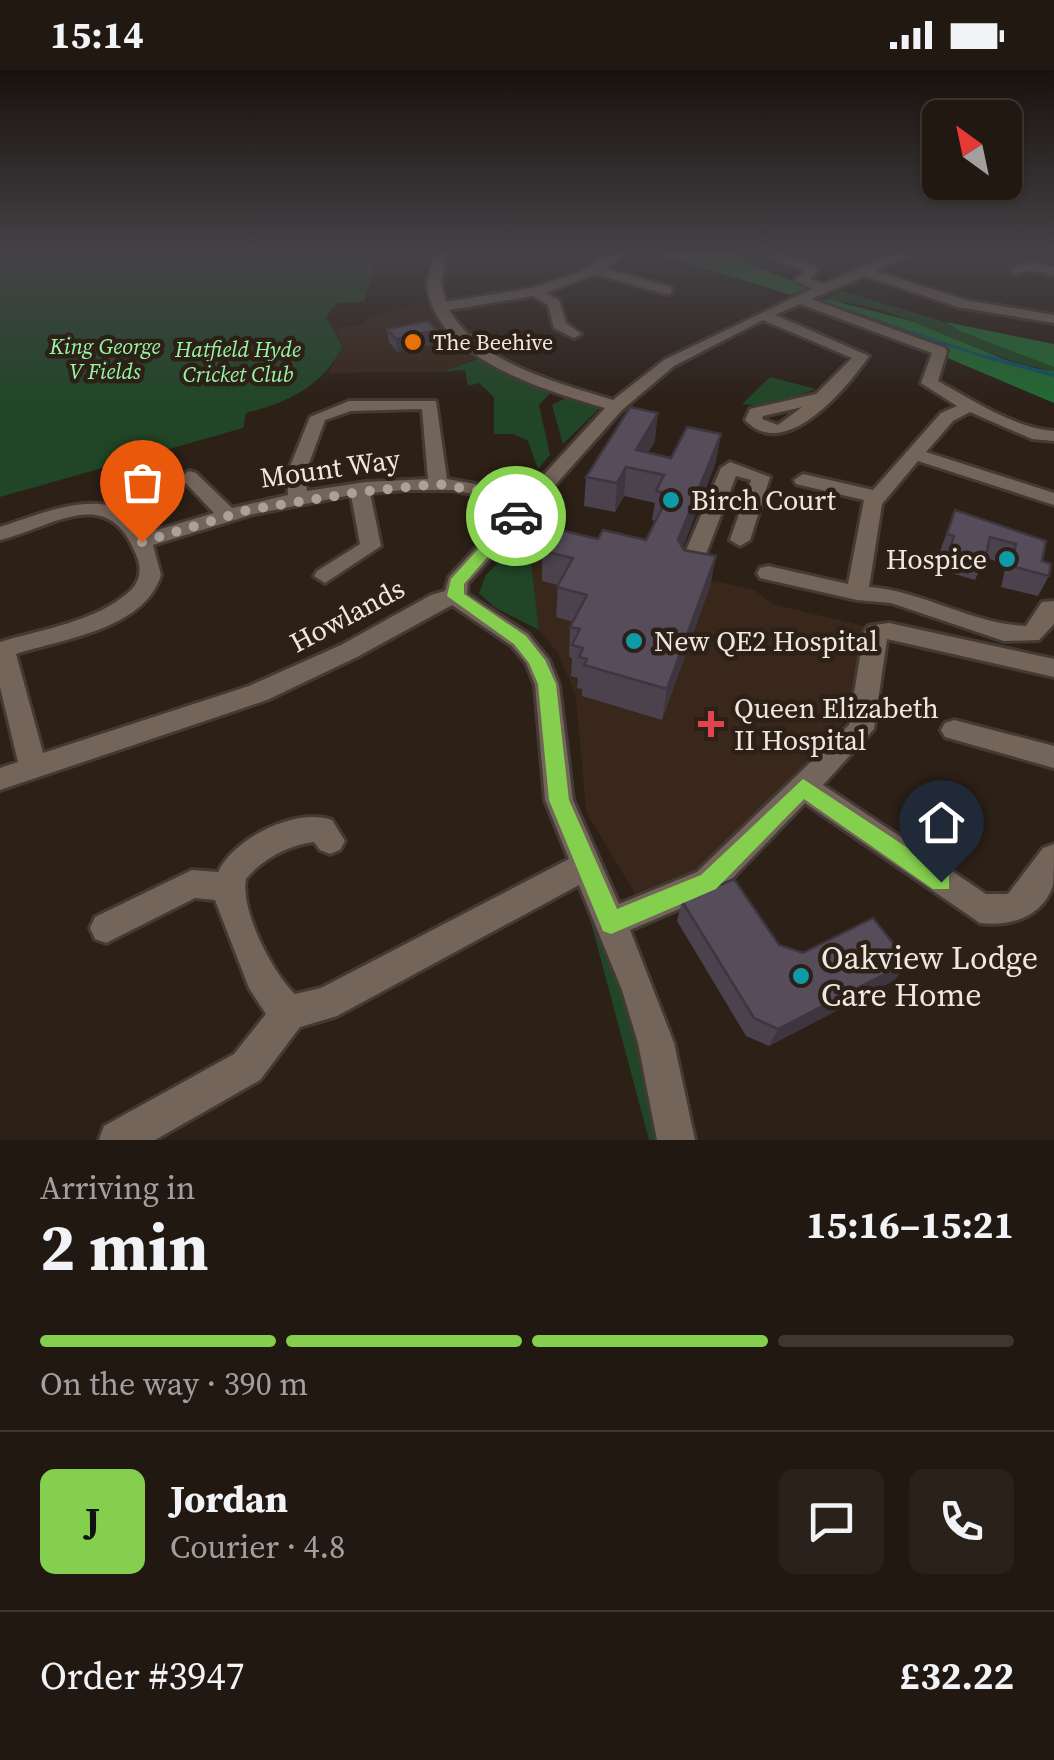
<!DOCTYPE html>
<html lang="en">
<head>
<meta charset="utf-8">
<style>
	:root { --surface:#211811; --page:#29211a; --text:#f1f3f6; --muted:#a2a09f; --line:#3e3731; --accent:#84cf4d }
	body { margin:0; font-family:"Source Serif 4",serif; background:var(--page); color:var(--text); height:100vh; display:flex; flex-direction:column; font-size:38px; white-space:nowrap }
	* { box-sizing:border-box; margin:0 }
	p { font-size:32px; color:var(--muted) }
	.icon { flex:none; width:55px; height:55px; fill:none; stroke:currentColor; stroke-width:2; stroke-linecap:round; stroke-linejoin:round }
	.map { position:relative; height:1070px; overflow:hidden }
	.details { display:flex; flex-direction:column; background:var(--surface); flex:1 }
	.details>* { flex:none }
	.needle { width:65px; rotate:327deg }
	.buttons { position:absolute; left:922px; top:30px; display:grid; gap:20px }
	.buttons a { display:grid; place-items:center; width:100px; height:100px; border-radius:15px; background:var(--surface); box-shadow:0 2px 8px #0004,0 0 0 2px var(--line); font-size:50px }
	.pin { position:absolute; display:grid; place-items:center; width:85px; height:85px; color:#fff; margin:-102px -42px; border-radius:50% 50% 50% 0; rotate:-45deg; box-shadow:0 0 10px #0007 }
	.pin .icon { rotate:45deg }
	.courier { position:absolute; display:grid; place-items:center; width:100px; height:100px; margin:-50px; border:8px solid #84cf4d; border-radius:50%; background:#fff; color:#222; box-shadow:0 2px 12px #0007 }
	.head em { font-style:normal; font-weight:700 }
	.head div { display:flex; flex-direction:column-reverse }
	.head { display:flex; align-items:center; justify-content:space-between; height:170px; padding:0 40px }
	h1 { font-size:65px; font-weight:700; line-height:75px }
	.bar { display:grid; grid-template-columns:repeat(4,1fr); gap:15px 10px; align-content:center; height:120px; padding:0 40px }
	.bar i { height:12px; border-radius:8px; background:var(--line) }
	.bar .current { background:var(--accent) }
	.bar p { grid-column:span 4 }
	.line { display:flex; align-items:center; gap:25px; padding:0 40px; border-top:2px solid var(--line) }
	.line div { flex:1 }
	.round { display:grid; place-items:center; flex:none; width:105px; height:105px; border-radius:15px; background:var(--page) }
	.status { display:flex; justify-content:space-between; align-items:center; height:70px; padding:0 50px; background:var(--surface); direction:ltr }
	.status svg { height:28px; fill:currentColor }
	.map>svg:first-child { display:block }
	.built { fill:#39271b }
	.green { fill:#214627 }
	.forest { fill:#226931 }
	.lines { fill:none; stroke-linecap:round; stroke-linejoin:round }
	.stream-far1 { stroke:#0f5462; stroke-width:2.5 }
	.stream { stroke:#0f5462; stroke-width:4 }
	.minor-casing { stroke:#443a34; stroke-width:6 }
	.minor { fill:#74655b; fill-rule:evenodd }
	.wall { fill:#4b424d }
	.shaded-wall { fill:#3d363f }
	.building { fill:#574d5a; stroke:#3d363f; stroke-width:2.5 }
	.route { fill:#84cf4d }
	.done { stroke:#aba19a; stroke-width:10; stroke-dasharray:0 18 }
	.food-dot { fill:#e8710a; stroke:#2c2017; stroke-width:4 }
	.culture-dot { fill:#0f9aa8; stroke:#2c2017; stroke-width:4 }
	.health-dot { fill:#e0444e; stroke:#2c2017; stroke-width:4 }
	.labels { text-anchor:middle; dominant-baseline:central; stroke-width:9; stroke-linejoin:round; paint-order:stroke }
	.far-poi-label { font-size:22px; fill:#f0e7e1; stroke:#2c2017; text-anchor:start }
	.far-park-label { font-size:22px; font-style:italic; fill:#97f5a4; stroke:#2c2017 }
	.street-label { font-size:28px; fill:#f0e7e1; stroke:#2c2017 }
	.poi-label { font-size:28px; fill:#f0e7e1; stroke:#2c2017; text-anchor:start }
	.near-poi-label { font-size:32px; fill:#f0e7e1; stroke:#2c2017; text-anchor:start }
</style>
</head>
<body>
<div class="status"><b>15:14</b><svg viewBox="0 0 49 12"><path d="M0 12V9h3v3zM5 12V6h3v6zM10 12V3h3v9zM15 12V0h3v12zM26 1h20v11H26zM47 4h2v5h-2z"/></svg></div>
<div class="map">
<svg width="1054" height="1070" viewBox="0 0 1054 1070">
	<rect width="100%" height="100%" fill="#2c2017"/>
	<g class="built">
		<polygon points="422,233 479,289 440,302 328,303 343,277 335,259 364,254 366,249"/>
		<polygon points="528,468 754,520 773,534 868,557 854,642 698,808 635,824 586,742 576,626 558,583 539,560"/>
	</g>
	<g class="green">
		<path d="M0,183H378L364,232L337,233L326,247L343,277C320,317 290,332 246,343L243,358L0,427Z"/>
		<path d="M842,221L945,252L1054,297V301C975,290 894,225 814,232Z"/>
		<polygon points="479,289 551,322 539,335 550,385 538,399 528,371 513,364 494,364 494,327 479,313 468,316 465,300 440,302"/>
		<polygon points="770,307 816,319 765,336 742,334"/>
		<polygon points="566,328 602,336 563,374 552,335"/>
		<polygon points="522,468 528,468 539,560 494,537 479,523 486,505"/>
		<polygon points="589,845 596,852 651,1003 663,1070 649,1070"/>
	</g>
	<g class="forest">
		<polygon points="655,183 735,183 748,194 808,217 791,225"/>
		<polygon points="830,230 912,251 1023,297 1054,301 1054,333 815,232"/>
		<polygon points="946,252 1054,274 1054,297 960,261"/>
	</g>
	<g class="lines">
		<polyline class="stream-far1" points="822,232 994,290"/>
		<polyline class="stream" points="987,287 1054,305"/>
		<g class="minor-casing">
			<g id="minor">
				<path d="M436,183H448L441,212L446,232L532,218L575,204L613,183H627L605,199L671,217V223L666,224L595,204L546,223L559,230L566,253L581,264L574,268L554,258L548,235L533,226L449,240C480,294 558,313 613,330L664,290L812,219L795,210L804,201L773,188L772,183H782L816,197L818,200L810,209L823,214L897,183H913L876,201L965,230L1054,245V253L958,237L865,206L811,229L945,278L947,281L938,311C972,330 1015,358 1054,361V371L1032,369L970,342L953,351L926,382L1054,423V435L918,391L882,434L869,517C923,521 972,554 1026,556L1042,532L1054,531V554L1039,570L1004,571L891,533L857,530L760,508L757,503L760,498L768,496L848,514L864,430L796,414L794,410L803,404L873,420L941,343L957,336L921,313L932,283L800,234L775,245L869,286C846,319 785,393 745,350L750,339L816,324L852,288L763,250L674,296L622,340L468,513L467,524L528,564L549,590L559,615L573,730L619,834L697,802L849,655L864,562L868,556L889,553L1054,589V607L887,569L874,659L823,715L986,824H1008L1043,778L1054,774C1054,786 1054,803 1053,815C1043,847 1010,857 980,853L805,733L719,822L630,860L674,973L695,1070H657L638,973L622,920L579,815L337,946L300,957L260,1010L155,1070H99L104,1056L234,984L266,944L249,918L215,830L195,828L106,873L95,869L90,858L95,847L192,800L218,802C234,768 296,737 332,750L345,771L340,780L330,784L320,780L314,772C289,775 262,789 246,809C240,840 272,902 295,924L321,918L569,789L545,730L535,615L526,593L512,576L452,535L357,587L267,630L0,720V698L18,692L0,617V572C42,559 95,552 129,522C140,512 142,500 137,487C109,412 55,456 0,470V457C48,442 113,410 147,463L214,443L180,407L189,401L196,403L232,438L288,425L287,404L310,347L349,331H436L447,409L527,423L605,338C548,321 440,290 428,221C426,209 432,195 436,183ZM802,337L778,355L762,349L763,346ZM422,339L428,409L366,412L307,421L305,404L325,350L351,341ZM404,420H452L518,433L449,507L445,521L431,525L341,575L249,616L43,683L16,584C62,569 145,559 161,505L153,475L254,444L351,425L360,474L317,501L314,506L325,513L381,476L370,423Z"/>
				<polygon points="1030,192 1054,197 1054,205 1030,200 1016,204 1010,200"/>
				<polygon points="730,392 770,407 750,470 740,476 730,470 751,410 736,406 699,502 688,509 680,507 677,502 721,398"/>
				<polygon points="954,650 1054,676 1054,698 945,667 941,660 945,653"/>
			</g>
		</g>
		<use href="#minor" class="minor"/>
	</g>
	<g class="wall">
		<polygon points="387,259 438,273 397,282 389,272"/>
		<polygon points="655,371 648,383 671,388 716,392 682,478 684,480 716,486 710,516 662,650 582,626 582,619 577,618 578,608 571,606 572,588 569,587 570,557 573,552 556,547 558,515 542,511 542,481 598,469 646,470 655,451 652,450 655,433 624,426 615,442 584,436 586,407"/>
		<polygon points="955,440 1046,471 1042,491 1049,506 1038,526 1001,517 1006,494 985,488 975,510 941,500 945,486 939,484"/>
		<polygon points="682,831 779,875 895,910 769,976 746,966 677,851"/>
	</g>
	<g class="shaded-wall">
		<polygon points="437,260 438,273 397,282 396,269"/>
		<polygon points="658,343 655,371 638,400 636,380"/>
		<polygon points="721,364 716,392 674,501 678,470"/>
		<polygon points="626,397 624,426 615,442 617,413"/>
		<polygon points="716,486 710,516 662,650 667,619"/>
		<polygon points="908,892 895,910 769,976 778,959"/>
	</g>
	<g class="building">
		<polygon points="428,251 437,260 396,269 387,259"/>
		<polygon points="630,337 658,343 636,380 671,388 687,357 721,364 678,470 684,480 716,486 667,619 584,595 587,589 579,587 583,578 572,575 580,559 570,557 587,525 557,517 573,488 542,481 556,459 598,469 603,460 646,470 669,424 656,421 664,405 626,397 617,413 586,407"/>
		<polygon points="955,440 1046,471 1042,491 1051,494 1049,506 1011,496 1016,474 990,467 985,489 950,479 954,466 947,464"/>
		<polygon points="734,809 779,875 803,883 873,848 908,892 778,959 754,948 682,831"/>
	</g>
	<linearGradient id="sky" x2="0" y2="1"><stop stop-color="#18120d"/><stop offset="0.55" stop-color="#454247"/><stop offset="1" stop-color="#454247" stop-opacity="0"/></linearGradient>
	<rect width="1054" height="333" fill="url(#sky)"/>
	<polygon class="route" points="511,443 523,446 464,514 464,524 526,566 545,590 556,614 569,730 617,839 701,805 803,709 949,805 949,819 933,819 804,729 716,819 611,864 603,861 549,730 538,614 529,593 514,574 447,526 451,509"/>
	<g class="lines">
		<polyline class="done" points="142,472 248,440 360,422 438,414 531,430 516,446"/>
	</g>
	<circle class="food-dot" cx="413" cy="272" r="10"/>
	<g class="culture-dot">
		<circle cx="671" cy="430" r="10"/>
		<circle cx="1007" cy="489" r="10"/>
		<circle cx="634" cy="571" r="10"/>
		<circle cx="801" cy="906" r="10"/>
	</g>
	<path class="health-dot" d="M706 639h10v10h10v10h-10v10h-10v-10h-10v-10h10z"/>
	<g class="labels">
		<g class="far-poi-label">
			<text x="433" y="272">The Beehive</text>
		</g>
		<g class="far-park-label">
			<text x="105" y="276">King George<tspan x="105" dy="25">V Fields</tspan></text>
			<text x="238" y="279">Hatfield Hyde<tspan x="238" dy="25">Cricket Club</tspan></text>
		</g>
		<g class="street-label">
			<text transform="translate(330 398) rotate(-8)">Mount Way</text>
			<text transform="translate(347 545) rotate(-28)">Howlands</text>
		</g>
		<g class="poi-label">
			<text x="691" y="430">Birch Court</text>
			<text x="987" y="489" text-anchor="end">Hospice</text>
			<text x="654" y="571">New QE2 Hospital</text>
			<text x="734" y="638">Queen Elizabeth<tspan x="734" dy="32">II Hospital</tspan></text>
		</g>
		<g class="near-poi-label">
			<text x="821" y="888">Oakview Lodge<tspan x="821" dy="37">Care Home</tspan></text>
		</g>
	</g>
</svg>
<div class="buttons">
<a><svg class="needle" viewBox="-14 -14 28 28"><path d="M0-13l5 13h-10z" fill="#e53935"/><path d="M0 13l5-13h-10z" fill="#a2a09f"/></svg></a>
</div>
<div class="pin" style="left:142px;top:472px;background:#ea580c"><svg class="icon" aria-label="bag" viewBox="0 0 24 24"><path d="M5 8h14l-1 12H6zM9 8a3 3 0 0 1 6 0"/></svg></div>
<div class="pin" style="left:941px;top:812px;background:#1f2937"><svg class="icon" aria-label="home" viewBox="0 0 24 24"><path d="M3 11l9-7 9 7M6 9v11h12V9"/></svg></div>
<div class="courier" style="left:516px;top:446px"><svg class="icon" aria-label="car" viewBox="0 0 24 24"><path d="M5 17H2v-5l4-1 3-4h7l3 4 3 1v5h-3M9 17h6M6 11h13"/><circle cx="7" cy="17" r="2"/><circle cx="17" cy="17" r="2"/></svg></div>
</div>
<section class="details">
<div class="head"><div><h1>2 min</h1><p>Arriving in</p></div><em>15:16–15:21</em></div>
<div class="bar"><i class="current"></i><i class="current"></i><i class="current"></i><i></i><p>On the way · 390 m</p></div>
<div class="line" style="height:180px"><b class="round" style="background:var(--accent);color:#111">J</b><div><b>Jordan</b><p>Courier · 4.8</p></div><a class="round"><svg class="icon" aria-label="chat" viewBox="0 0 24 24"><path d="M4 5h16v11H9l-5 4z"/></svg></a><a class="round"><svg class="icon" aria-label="phone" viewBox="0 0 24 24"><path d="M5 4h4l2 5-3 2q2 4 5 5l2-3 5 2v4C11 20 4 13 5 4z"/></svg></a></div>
<div class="line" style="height:130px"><div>Order #3947</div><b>£32.22</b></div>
</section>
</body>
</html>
